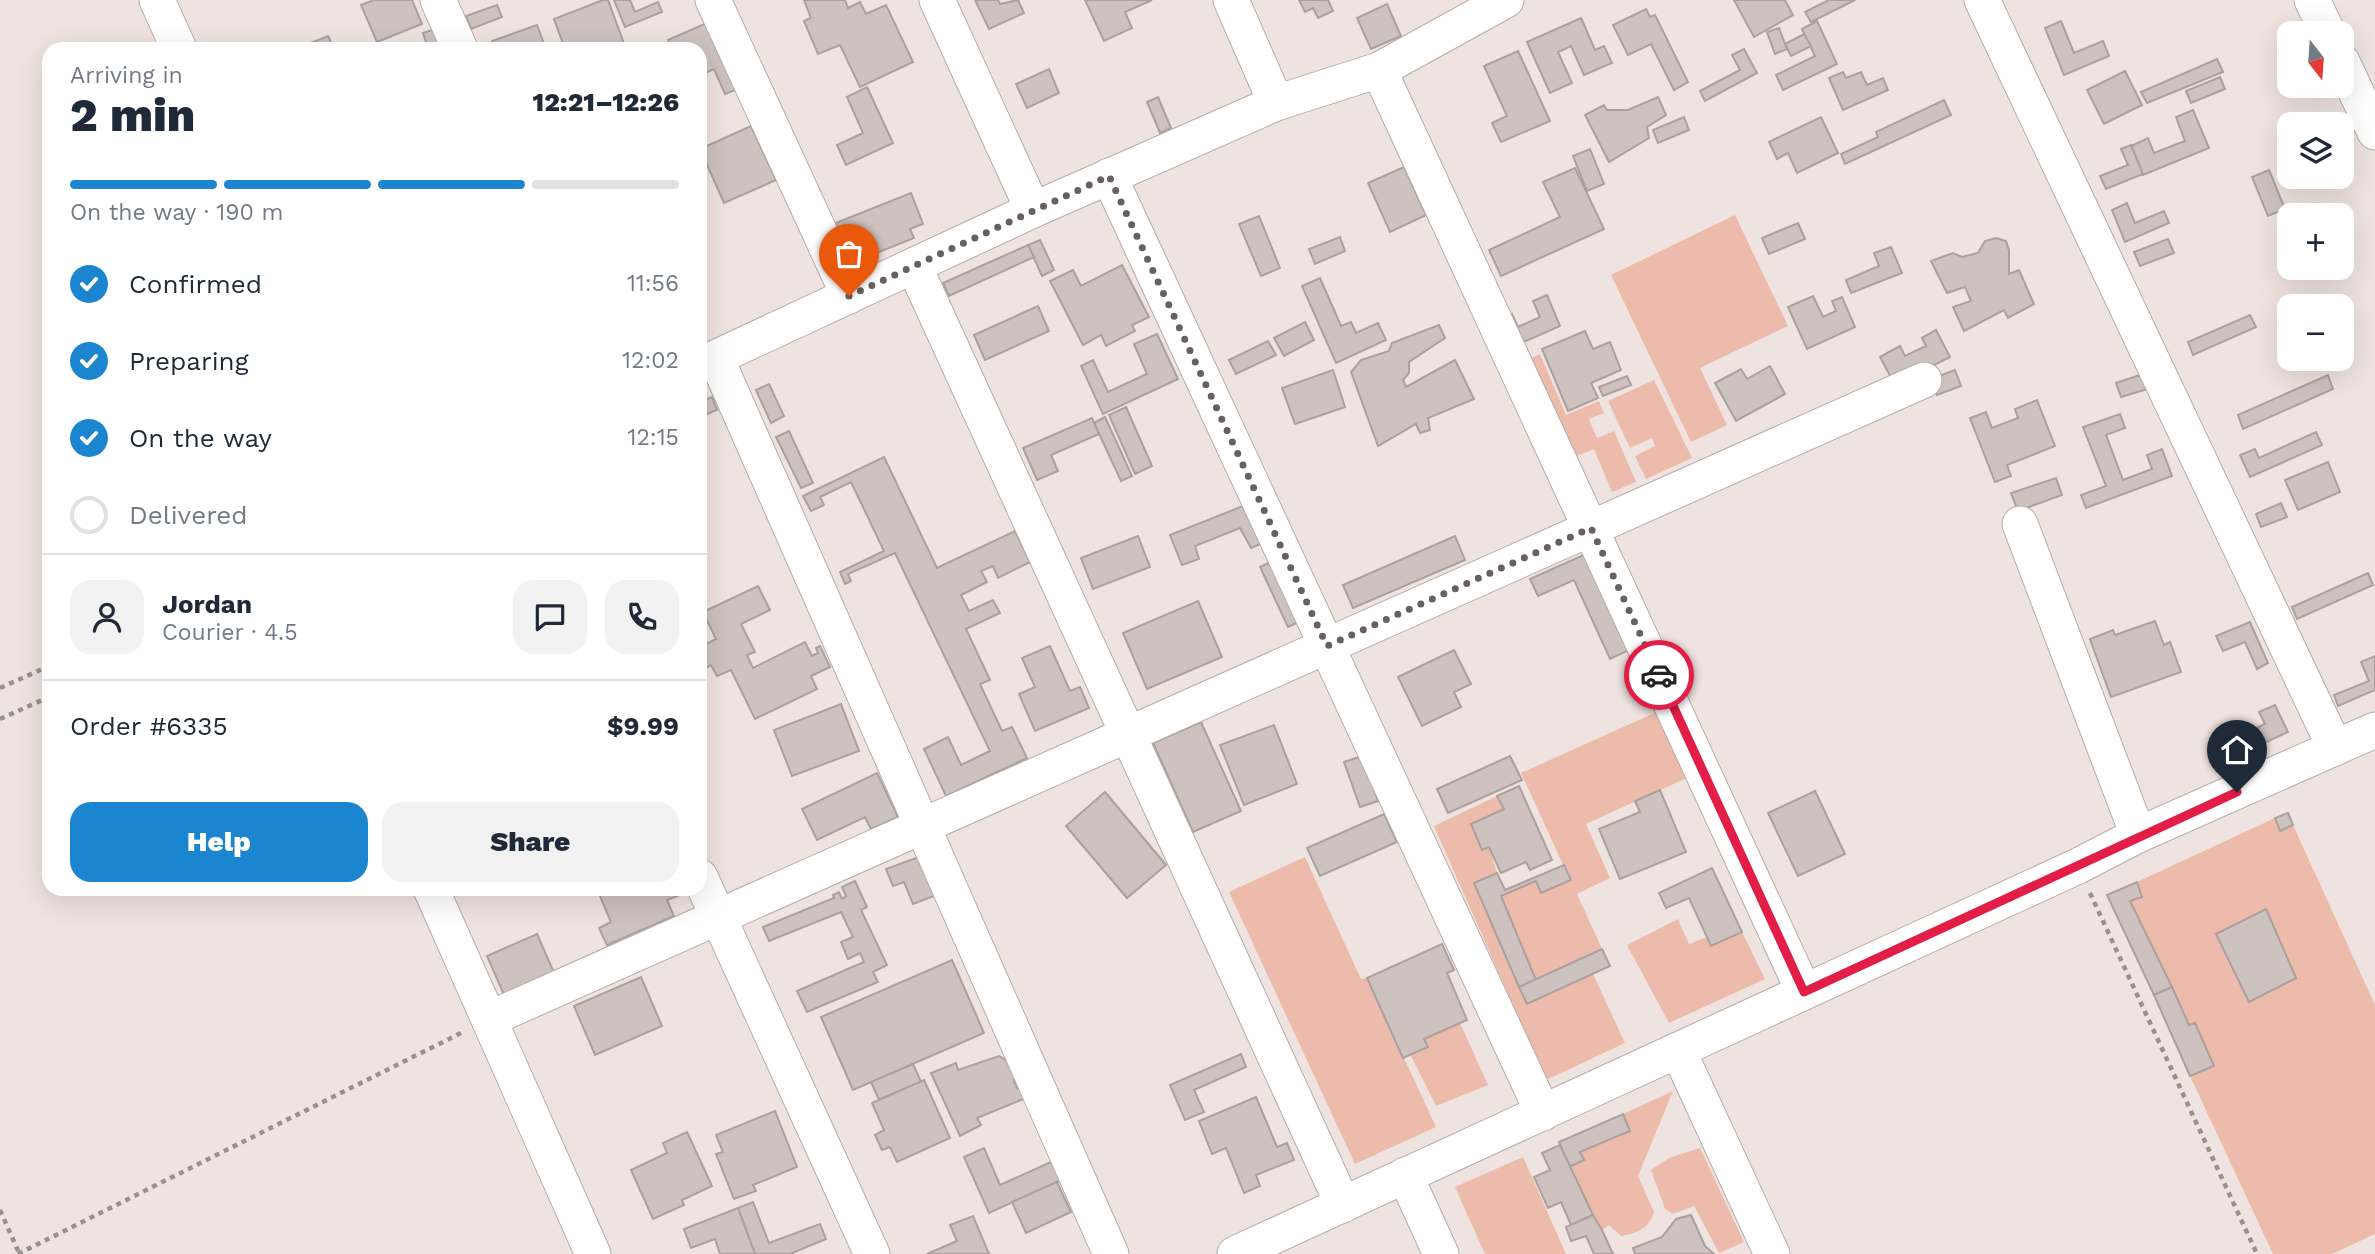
<!DOCTYPE html>
<html lang="en">
<head>
<meta charset="utf-8">
<style>
	:root { --surface:#fff; --page:#f2f2f3; --text:#1f2937; --muted:#747a83; --line:#e0e1e3; --accent:#1c85cf }
	body { margin:0; font-family:"Work Sans",sans-serif; background:var(--page); color:var(--text); height:100vh; display:flex; flex-direction:column; font-size:26px; white-space:nowrap }
	* { box-sizing:border-box; margin:0 }
	p { font-size:23px; color:var(--muted) }
	.icon { flex:none; width:38px; height:38px; fill:none; stroke:currentColor; stroke-width:2; stroke-linecap:round; stroke-linejoin:round }
	.map { position:relative; flex:1; overflow:hidden }
	.details { position:absolute; left:42px; top:42px; width:665px; height:854px; display:flex; flex-direction:column; background:var(--surface); border-radius:21px; box-shadow:0 7px 28px #0002 }
	.details>* { flex:none }
	.needle { width:46px; rotate:163deg }
	.controls { position:absolute; left:2277px; top:21px; display:grid; gap:14px }
	.controls a { display:grid; place-items:center; width:77px; height:77px; border-radius:14px; background:var(--surface); box-shadow:0 7px 28px #0002; font-size:35px }
	.pin { position:absolute; display:grid; place-items:center; width:60px; height:60px; color:#fff; margin:-72px -30px; border-radius:50% 50% 50% 0; rotate:-45deg; box-shadow:0 0 7px #0007 }
	.pin .icon { rotate:45deg }
	.courier { position:absolute; display:grid; place-items:center; width:70px; height:70px; margin:-35px; border:5px solid #e11d48; border-radius:50%; background:#fff; color:#222; box-shadow:0 2px 9px #0007 }
	.overview em { font-style:normal; font-weight:800 }
	.overview div { display:flex; flex-direction:column-reverse }
	.overview { display:flex; align-items:center; justify-content:space-between; height:119px; padding:0 28px }
	h1 { font-size:46px; font-weight:800; line-height:52px }
	.bar { display:grid; grid-template-columns:repeat(4,1fr); gap:10px 7px; align-content:center; height:84px; padding:0 28px }
	.bar i { height:9px; border-radius:5px; background:var(--line) }
	.bar .active { background:var(--accent) }
	.bar p { grid-column:span 4 }
	.line { display:flex; align-items:center; gap:18px; padding:0 28px; border-top:2px solid var(--line) }
	.line div { flex:1 }
	.round { display:grid; place-items:center; flex:none; width:74px; height:74px; border-radius:21px; background:var(--page) }
	ol { padding:0 28px; list-style:none }
	li { display:flex; align-items:center; gap:21px; height:77px }
	li p { margin-inline-start:auto }
	li .icon { padding:7px; border-radius:50%; background:var(--accent); color:#fff; stroke-width:4 }
	li:last-child { color:var(--muted) }
	li i { width:38px; height:38px; border:4px solid var(--line); border-radius:50% }
	.button { display:flex; gap:14px; margin-top:auto; padding:14px 28px }
	.button a { flex:1; height:80px; border-radius:21px; background:var(--accent); color:#fff; font-size:28px; font-weight:800; line-height:80px; text-align:center }
	.button a+a { background:var(--page); color:var(--text) }
	.map>svg:first-child { display:block }
	.green { fill:#edbbab }
	.building { fill:#cec2bf; stroke:#aba09c; stroke-width:2 }
	.lines { fill:none; stroke-linecap:round; stroke-linejoin:round }
	.minor-casing { stroke:#b7aba8; stroke-width:37 }
	.path { stroke:#98908c; stroke-width:4.5; stroke-dasharray:5 5; stroke-linecap:butt }
	.minor { stroke:#fff; stroke-width:35 }
	.done { stroke:#67605e; stroke-width:7; stroke-dasharray:0 12.6 }
	.route { stroke:#e11d48; stroke-width:9 }
</style>
</head>
<body>
<div class="map">
<svg width="2375" height="1254" viewBox="0 0 2375 1254">
	<rect width="100%" height="100%" fill="#efe3df"/>
	<g class="green">
		<polygon points="1735,215 1788,326 1700,368 1727,425 1691,442 1611,275"/>
		<polygon points="1540,354 1566,415 1599,401 1604,413 1589,419 1597,438 1614,431 1636,482 1612,492 1594,449 1567,460 1525,361"/>
		<polygon points="1654,380 1692,458 1646,479 1635,456 1655,446 1652,438 1630,448 1608,401"/>
		<polygon points="1659,711 1689,777 1586,824 1610,878 1577,894 1602,949 1536,980 1501,896 1536,881 1541,893 1570,880 1521,773"/>
		<polygon points="1497,796 1504,809 1471,825 1482,850 1489,847 1497,873 1474,883 1527,1003 1593,974 1625,1043 1546,1080 1434,826"/>
		<polygon points="2275,818 2280,831 2293,825 2375,1005 2375,1234 2332,1254 2273,1254 2190,1076 2214,1066 2195,1023 2189,1025 2130,901 2142,897 2137,882"/>
		<polygon points="1305,857 1361,979 1367,978 1436,1127 1355,1164 1229,892"/>
		<polygon points="1678,919 1689,944 1707,937 1711,946 1742,932 1765,979 1669,1023 1627,945"/>
		<polygon points="1460,1023 1488,1085 1436,1106 1410,1054 1428,1047 1424,1039"/>
		<path d="M1673,1091L1638,1176L1654,1212C1649,1229 1637,1233 1621,1236L1609,1225L1602,1230L1569,1167L1584,1160L1580,1152L1623,1114Z"/>
		<polygon points="1700,1148 1744,1242 1719,1253 1694,1206 1673,1214 1665,1209 1651,1170 1669,1158"/>
		<polygon points="1523,1157 1566,1254 1485,1254 1455,1187"/>
	</g>
	<g class="building">
		<polygon points="374,0 412,0 422,24 377,42 361,5"/>
		<polygon points="603,0 608,0 626,49 565,49 554,19"/>
		<polygon points="614,0 630,0 635,12 658,2 662,12 625,27"/>
		<polygon points="804,0 845,0 848,8 860,2 866,14 886,5 913,62 860,87 840,45 818,54 804,21 811,18"/>
		<polygon points="975,0 998,0 1000,4 1018,0 1024,13 989,29"/>
		<polygon points="1085,0 1152,0 1125,12 1132,28 1104,41"/>
		<polygon points="1299,0 1328,0 1333,11 1318,18 1313,8 1305,12"/>
		<polygon points="1734,0 1785,0 1793,15 1754,37"/>
		<polygon points="1829,0 1855,0 1811,22 1805,12"/>
		<polygon points="1387,4 1401,36 1371,49 1357,18"/>
		<polygon points="497,5 502,17 471,29 466,16"/>
		<polygon points="1646,9 1650,17 1655,15 1688,82 1674,90 1651,44 1628,55 1613,25"/>
		<polygon points="1581,18 1595,50 1604,46 1612,63 1584,75 1571,46 1558,52 1572,83 1550,93 1527,42"/>
		<polygon points="1817,21 1837,64 1783,90 1776,75 1815,56 1802,29"/>
		<polygon points="2061,21 2074,53 2103,41 2109,56 2064,75 2045,28"/>
		<polygon points="709,22 738,89 725,94 714,69 703,74 700,49 673,49 668,40"/>
		<polygon points="537,25 546,49 495,49 492,41"/>
		<polygon points="438,28 445,49 428,49 423,33"/>
		<polygon points="1779,28 1787,49 1775,54 1767,32"/>
		<polygon points="1804,34 1811,46 1791,56 1785,44"/>
		<polygon points="328,36 334,49 310,49 308,44"/>
		<polygon points="1744,49 1757,73 1705,101 1700,91 1740,70 1732,55"/>
		<polygon points="1518,51 1550,121 1501,142 1492,123 1507,116 1484,66"/>
		<polygon points="2217,59 2223,72 2147,103 2141,92"/>
		<polygon points="1049,69 1059,93 1027,108 1016,84"/>
		<polygon points="2125,71 2142,105 2104,124 2087,90"/>
		<polygon points="1843,72 1846,78 1861,72 1867,85 1883,78 1888,90 1843,110 1829,78"/>
		<polygon points="2220,77 2225,89 2191,103 2186,91"/>
		<polygon points="867,87 893,143 846,165 837,145 863,133 847,97"/>
		<polygon points="1158,97 1171,128 1160,133 1147,102"/>
		<polygon points="1658,97 1666,115 1647,127 1649,138 1609,162 1585,115 1604,105 1607,110 1628,110"/>
		<polygon points="1944,100 1951,115 1845,164 1841,154 1878,137 1876,132"/>
		<polygon points="2193,110 2209,148 2143,175 2131,146 2148,138 2154,153 2185,141 2176,117"/>
		<polygon points="1684,117 1689,130 1658,143 1653,130"/>
		<polygon points="1821,117 1838,153 1797,173 1788,153 1777,159 1769,142"/>
		<polygon points="751,126 776,180 724,203 700,149"/>
		<polygon points="2131,145 2143,174 2106,189 2100,176 2128,165 2121,149"/>
		<polygon points="1590,149 1604,184 1587,191 1573,156"/>
		<polygon points="1404,167 1426,215 1390,232 1368,183"/>
		<polygon points="1575,168 1604,229 1501,276 1489,250 1560,217 1543,182"/>
		<polygon points="2269,170 2285,209 2268,216 2252,177"/>
		<polygon points="911,193 923,224 910,229 914,238 849,264 833,224"/>
		<polygon points="2127,203 2135,223 2164,211 2169,223 2125,242 2112,210"/>
		<polygon points="1259,216 1280,268 1261,276 1239,224"/>
		<polygon points="1798,223 1805,239 1769,254 1762,238"/>
		<polygon points="1340,237 1345,251 1315,264 1309,249"/>
		<polygon points="1996,238 2006,241 2009,250 2009,274 2019,270 2034,304 2008,318 2004,310 1964,331 1953,307 1971,301 1965,287 1947,293 1931,261 1953,253 1962,257 1978,253 1985,241"/>
		<polygon points="2168,239 2174,253 2140,266 2134,252"/>
		<polygon points="1040,240 1054,270 1042,276 1028,245"/>
		<polygon points="1028,245 1034,257 949,296 943,283"/>
		<polygon points="1891,247 1902,273 1851,293 1846,280 1879,266 1874,253"/>
		<polygon points="1122,265 1149,317 1132,325 1135,331 1106,346 1101,335 1083,345 1050,281 1073,270 1081,286"/>
		<polygon points="1320,278 1341,326 1351,322 1356,333 1378,323 1386,340 1336,363 1302,286"/>
		<polygon points="1547,295 1560,326 1517,345 1505,317 1512,314 1518,327 1540,317 1533,301"/>
		<polygon points="1813,296 1823,317 1836,311 1832,301 1842,297 1855,327 1807,349 1788,307"/>
		<polygon points="1038,306 1049,331 985,360 974,335"/>
		<polygon points="2250,315 2256,327 2193,355 2188,342"/>
		<polygon points="1305,322 1314,340 1284,356 1274,338"/>
		<polygon points="1439,325 1445,338 1409,362 1409,373 1403,380 1406,387 1455,360 1474,399 1428,418 1430,430 1420,433 1416,424 1378,446 1351,372 1361,360 1389,351 1392,343"/>
		<polygon points="1936,330 1950,357 1895,385 1880,357 1900,346 1905,356 1926,346 1922,338"/>
		<polygon points="1585,331 1593,349 1610,342 1621,370 1591,383 1598,398 1568,411 1542,349"/>
		<polygon points="1157,334 1178,379 1103,414 1081,366 1093,360 1108,392 1147,374 1134,344"/>
		<polygon points="1268,341 1276,355 1236,374 1229,360"/>
		<polygon points="1770,366 1785,394 1736,421 1715,383 1741,369 1747,379"/>
		<polygon points="1333,370 1345,407 1295,424 1282,388"/>
		<polygon points="1955,370 1961,386 1937,395 1931,379"/>
		<polygon points="2149,372 2154,387 2121,397 2116,383"/>
		<polygon points="2328,375 2333,389 2243,429 2238,415"/>
		<polygon points="1627,376 1631,385 1603,396 1599,387"/>
		<polygon points="769,384 784,416 771,423 756,390"/>
		<polygon points="712,397 717,410 700,417 700,402"/>
		<polygon points="2037,400 2055,446 2007,465 2011,476 1995,482 1970,418 1986,412 1992,428 2018,418 2015,409"/>
		<polygon points="1126,407 1152,466 1135,474 1109,415"/>
		<polygon points="2120,414 2125,428 2106,435 2123,480 2152,469 2147,455 2162,449 2172,476 2086,508 2081,495 2106,486 2083,427"/>
		<polygon points="1105,417 1132,476 1121,481 1094,423"/>
		<polygon points="1092,418 1099,434 1051,455 1058,471 1037,480 1023,448"/>
		<polygon points="789,431 813,483 801,488 776,437"/>
		<polygon points="2316,432 2322,445 2250,477 2240,455 2255,449 2259,458"/>
		<polygon points="884,457 937,568 1015,531 1030,562 998,578 993,566 981,571 987,582 961,595 969,611 993,600 1000,613 966,629 990,680 980,684 1002,731 1012,727 1027,758 946,796 924,749 948,737 961,765 990,751 895,553 848,574 851,581 845,584 840,572 884,551 851,482 820,497 824,505 811,511 803,496"/>
		<polygon points="2328,462 2340,492 2298,510 2285,480"/>
		<polygon points="2056,478 2062,495 2018,511 2011,493"/>
		<polygon points="2281,503 2287,517 2261,527 2256,514"/>
		<polygon points="1248,504 1265,542 1251,548 1240,528 1195,546 1199,559 1182,565 1170,535"/>
		<polygon points="1138,536 1150,567 1093,589 1081,558"/>
		<polygon points="1455,536 1465,560 1353,608 1343,585"/>
		<polygon points="1588,553 1631,649 1610,659 1574,580 1538,596 1530,579"/>
		<polygon points="1273,561 1301,621 1288,627 1260,567"/>
		<polygon points="2368,573 2373,585 2297,619 2292,607"/>
		<polygon points="758,586 770,610 741,624 755,652 747,655 753,668 805,642 812,656 818,653 816,648 820,646 830,667 811,676 817,689 755,719 731,670 717,676 711,665 700,671 700,647 716,639 703,612"/>
		<polygon points="1198,601 1222,657 1147,689 1123,633"/>
		<polygon points="2155,621 2164,645 2170,642 2181,672 2111,697 2090,639 2113,630 2115,635"/>
		<polygon points="2250,622 2268,663 2257,669 2245,642 2223,651 2216,636"/>
		<polygon points="1050,646 1070,691 1080,687 1089,708 1035,731 1019,694 1035,687 1022,658"/>
		<polygon points="1454,650 1471,684 1454,692 1461,707 1422,726 1398,677"/>
		<polygon points="2375,656 2375,690 2338,706 2334,695 2369,681 2361,662"/>
		<polygon points="841,704 859,751 792,776 774,730"/>
		<polygon points="2275,705 2288,732 2235,757 2225,734 2241,726 2244,734 2265,724 2259,712"/>
		<polygon points="1201,722 1241,811 1193,832 1153,743"/>
		<polygon points="1274,725 1297,784 1244,805 1220,745"/>
		<polygon points="1362,756 1378,801 1360,807 1344,762"/>
		<polygon points="1510,756 1522,780 1448,813 1437,789"/>
		<polygon points="877,773 898,817 871,829 865,817 817,840 802,809"/>
		<polygon points="1519,786 1552,860 1530,870 1526,862 1501,873 1489,847 1482,850 1471,824 1504,809 1497,796"/>
		<polygon points="1660,790 1686,852 1620,879 1599,829 1640,812 1635,801"/>
		<polygon points="1815,791 1845,854 1798,876 1768,813"/>
		<polygon points="1105,792 1166,865 1127,898 1066,826"/>
		<polygon points="2288,813 2293,825 2280,831 2275,818"/>
		<polygon points="1384,814 1397,842 1320,876 1307,848"/>
		<polygon points="927,854 942,893 913,904 904,882 893,886 886,869"/>
		<polygon points="1564,865 1571,880 1541,893 1536,881 1501,896 1536,980 1519,987 1474,883 1497,873 1505,890"/>
		<polygon points="1712,868 1742,932 1711,946 1689,898 1666,908 1659,893"/>
		<polygon points="855,881 867,907 861,910 887,965 873,972 878,982 807,1012 797,991 864,962 860,953 848,959 841,942 853,937 841,912 769,941 763,927 834,898 833,895 839,892 842,899 846,896 842,887"/>
		<polygon points="2137,882 2142,897 2130,901 2172,987 2154,995 2107,895"/>
		<polygon points="597,889 675,889 678,896 667,900 674,916 607,945 599,928 611,922"/>
		<polygon points="2266,909 2296,978 2249,1002 2216,934"/>
		<polygon points="537,934 555,975 505,997 487,956"/>
		<polygon points="1442,944 1454,970 1447,973 1467,1020 1424,1039 1428,1047 1403,1058 1367,978"/>
		<polygon points="1602,949 1610,966 1527,1004 1519,987"/>
		<polygon points="952,960 984,1033 853,1090 821,1017"/>
		<polygon points="641,977 662,1026 595,1055 574,1006"/>
		<polygon points="2172,987 2189,1025 2195,1023 2214,1066 2190,1076 2154,995"/>
		<polygon points="1241,1054 1246,1067 1194,1090 1204,1112 1185,1120 1170,1085"/>
		<polygon points="999,1056 1014,1065 1014,1082 1017,1088 1023,1087 1026,1098 977,1118 981,1125 960,1136 931,1073 956,1063 958,1070"/>
		<polygon points="913,1064 921,1082 879,1100 871,1082"/>
		<polygon points="924,1080 950,1138 897,1162 890,1147 882,1150 875,1135 884,1130 872,1103"/>
		<polygon points="1256,1097 1277,1147 1287,1143 1294,1160 1256,1175 1260,1186 1244,1193 1226,1148 1212,1154 1199,1121"/>
		<polygon points="775,1111 797,1167 753,1185 756,1191 734,1199 716,1154 723,1152 716,1135"/>
		<polygon points="1623,1114 1630,1131 1580,1152 1584,1160 1569,1167 1559,1142"/>
		<polygon points="687,1132 712,1186 682,1200 684,1205 653,1219 631,1170 667,1153 663,1143"/>
		<polygon points="1560,1145 1593,1215 1571,1225 1561,1202 1548,1208 1534,1177 1550,1170 1542,1153"/>
		<polygon points="984,1148 1000,1185 1062,1157 1070,1176 989,1213 964,1157"/>
		<polygon points="1057,1182 1071,1212 1026,1233 1012,1202"/>
		<polygon points="753,1202 769,1243 820,1224 826,1239 790,1254 755,1254 738,1208"/>
		<polygon points="738,1208 755,1254 720,1254 715,1239 691,1248 684,1229"/>
		<polygon points="1593,1215 1602,1230 1613,1254 1594,1254 1586,1236 1571,1241 1566,1227"/>
		<polygon points="1691,1215 1705,1246 1714,1254 1635,1254 1633,1248 1662,1237 1676,1219"/>
		<polygon points="973,1216 989,1254 927,1254 957,1241 950,1225"/>
	</g>
	<g class="lines">
		<g class="minor-casing">
			<g id="minor">
				<polyline points="157,0 179,49"/>
				<polyline points="438,0 460,49"/>
				<polyline points="713,0 849,296"/>
				<polyline points="937,0 1033,210"/>
				<polyline points="1231,0 1276,103"/>
				<polyline points="1982,0 2335,748"/>
				<polyline points="2312,0 2328,33"/>
				<polyline points="2342,62 2375,132"/>
				<polyline points="1379,70 1804,992"/>
				<polyline points="1109,176 1543,1113"/>
				<polyline points="914,266 1343,1205"/>
				<polyline points="716,358 1111,1254"/>
				<polyline points="700,365 1033,210 1276,103 1379,70 1506,0"/>
				<polyline points="2020,524 2138,835"/>
				<polyline points="700,877 872,1254"/>
				<polyline points="431,889 593,1254"/>
				<polyline points="489,1019 1924,380"/>
				<polyline points="1678,1050 1772,1254"/>
				<polyline points="1405,1175 1441,1254"/>
				<polyline points="1235,1254 2078,866 2138,835 2375,730"/>
			</g>
		</g>
		<g class="path">
			<polyline points="0,688 49,666"/>
			<polyline points="0,719 49,697"/>
			<polyline points="2090,893 2257,1254"/>
			<polyline points="0,1210 19,1253"/>
			<polyline points="18,1254 463,1032"/>
		</g>
		<use href="#minor" class="minor"/>
	</g>
	<g class="lines">
		<polyline class="done" points="849,296 1109,176 1327,646 1591,528 1659,675"/>
		<polyline class="route" points="1659,675 1804,992 2237,792"/>
	</g>
</svg>
<div class="controls">
<a><svg class="needle" viewBox="-14 -14 28 28"><path d="M0-13l5 13h-10z" fill="#e53935"/><path d="M0 13l5-13h-10z" fill="#747a83"/></svg></a>
<a><svg class="icon" aria-label="layers" viewBox="0 0 24 24"><path d="M12 4l9 5-9 5-9-5zM3 14l9 5 9-5"/></svg></a>
<a>+</a>
<a>−</a>
</div>
<div class="pin" style="left:849px;top:296px;background:#ea580c"><svg class="icon" aria-label="bag" viewBox="0 0 24 24"><path d="M5 8h14l-1 12H6zM9 8a3 3 0 0 1 6 0"/></svg></div>
<div class="pin" style="left:2237px;top:792px;background:#1f2937"><svg class="icon" aria-label="home" viewBox="0 0 24 24"><path d="M3 11l9-7 9 7M6 9v11h12V9"/></svg></div>
<div class="courier" style="left:1659px;top:675px"><svg class="icon" aria-label="car" viewBox="0 0 24 24"><path d="M5 17H2v-5l4-1 3-4h7l3 4 3 1v5h-3M9 17h6M6 11h13"/><circle cx="7" cy="17" r="2"/><circle cx="17" cy="17" r="2"/></svg></div>
<section class="details">
<div class="overview"><div><h1>2 min</h1><p>Arriving in</p></div><em>12:21–12:26</em></div>
<div class="bar"><i class="active"></i><i class="active"></i><i class="active"></i><i></i><p>On the way · 190 m</p></div>
<ol>
<li><svg class="icon" aria-label="check" viewBox="0 0 24 24"><path d="M5 12l5 5 9-10"/></svg>Confirmed<p>11:56</p></li>
<li><svg class="icon" aria-label="check" viewBox="0 0 24 24"><path d="M5 12l5 5 9-10"/></svg>Preparing<p>12:02</p></li>
<li><svg class="icon" aria-label="check" viewBox="0 0 24 24"><path d="M5 12l5 5 9-10"/></svg>On the way<p>12:15</p></li>
<li><i></i>Delivered</li>
</ol>
<div class="line" style="height:126px"><a class="round"><svg class="icon" aria-label="person" viewBox="0 0 24 24"><circle cx="12" cy="8" r="4"/><path d="M4 21q1-7 8-7t8 7"/></svg></a><div><b>Jordan</b><p>Courier · 4.5</p></div><a class="round"><svg class="icon" aria-label="chat" viewBox="0 0 24 24"><path d="M4 5h16v11H9l-5 4z"/></svg></a><a class="round"><svg class="icon" aria-label="phone" viewBox="0 0 24 24"><path d="M5 4h4l2 5-3 2q2 4 5 5l2-3 5 2v4C11 20 4 13 5 4z"/></svg></a></div>
<div class="line" style="height:91px"><div>Order #6335</div><b>$9.99</b></div>
<div class="button"><a>Help</a><a>Share</a></div>
</section>
</div>
</body>
</html>
